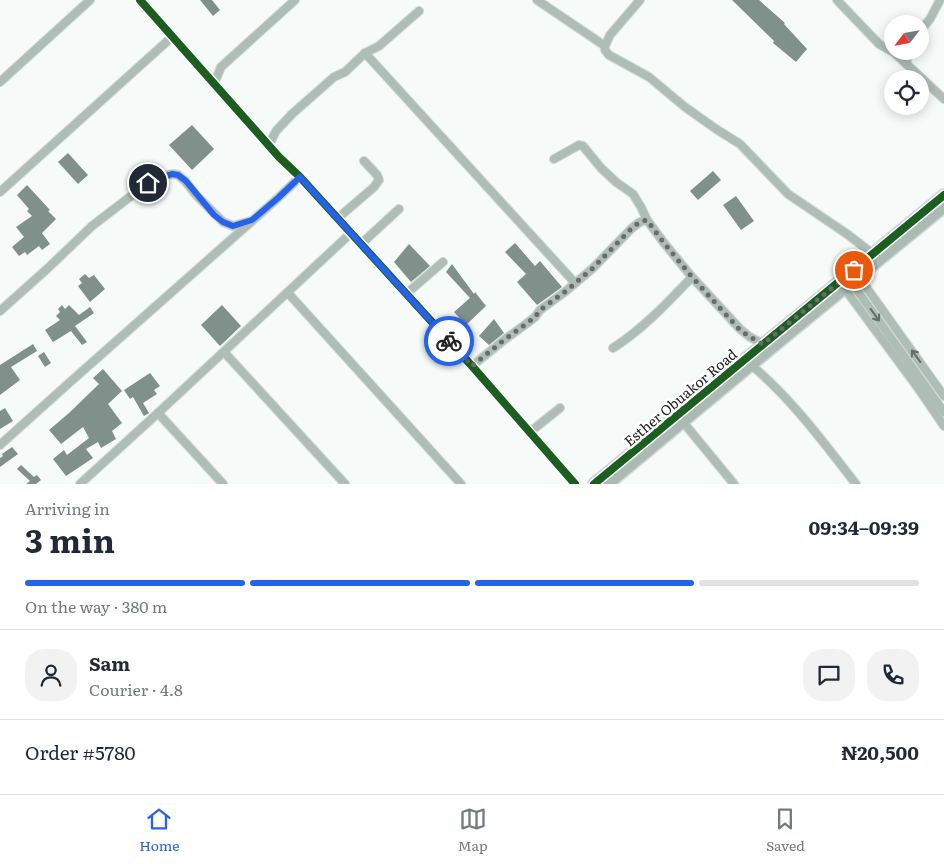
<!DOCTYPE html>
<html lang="en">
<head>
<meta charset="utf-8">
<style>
	:root { --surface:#fff; --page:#f2f2f3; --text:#1f2937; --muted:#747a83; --line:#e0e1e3; --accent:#2563eb }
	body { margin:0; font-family:Literata,serif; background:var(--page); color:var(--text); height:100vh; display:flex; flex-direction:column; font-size:19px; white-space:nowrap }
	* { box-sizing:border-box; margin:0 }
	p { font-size:16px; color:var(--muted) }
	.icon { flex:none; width:28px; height:28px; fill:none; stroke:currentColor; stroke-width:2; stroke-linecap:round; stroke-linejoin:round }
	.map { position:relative; height:484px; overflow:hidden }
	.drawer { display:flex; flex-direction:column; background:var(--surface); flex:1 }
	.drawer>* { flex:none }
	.needle { width:32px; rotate:239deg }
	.controls { position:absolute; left:884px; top:15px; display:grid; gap:10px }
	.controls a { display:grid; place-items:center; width:45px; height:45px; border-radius:50%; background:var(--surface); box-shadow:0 2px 12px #0003; font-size:25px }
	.pin { position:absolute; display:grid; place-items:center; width:42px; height:42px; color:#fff; margin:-21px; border:2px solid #fff; border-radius:50%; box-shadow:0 1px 5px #0007 }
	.courier { position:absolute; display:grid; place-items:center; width:50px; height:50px; margin:-25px; border:4px solid #2563eb; border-radius:50%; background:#fff; color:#222; box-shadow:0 1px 6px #0007 }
	.summary em { font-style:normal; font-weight:700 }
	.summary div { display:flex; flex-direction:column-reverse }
	.summary { display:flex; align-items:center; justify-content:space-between; height:85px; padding:0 25px }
	h1 { font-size:32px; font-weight:700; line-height:38px }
	.bar { display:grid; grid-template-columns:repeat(4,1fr); gap:8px 5px; align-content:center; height:60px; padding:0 25px }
	.bar i { height:6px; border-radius:4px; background:var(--line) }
	.bar .active { background:var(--accent) }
	.bar p { grid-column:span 4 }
	.line { display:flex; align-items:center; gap:12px; padding:0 25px; border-top:1px solid var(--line) }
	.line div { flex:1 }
	.round { display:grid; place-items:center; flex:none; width:52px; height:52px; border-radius:20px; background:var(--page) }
	.dock { display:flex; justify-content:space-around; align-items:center; height:70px; border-top:1px solid var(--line); background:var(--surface); font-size:14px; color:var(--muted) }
	.dock a { display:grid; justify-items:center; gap:2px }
	.dock .active { color:var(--accent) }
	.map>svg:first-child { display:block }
	.building { fill:#80918b }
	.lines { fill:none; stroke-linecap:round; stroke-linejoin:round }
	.street-casing { stroke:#d4d7d6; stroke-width:10 }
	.secondary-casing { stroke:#d4d7d6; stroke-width:14 }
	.street { stroke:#afbdb7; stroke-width:8 }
	.secondary { stroke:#abbbb4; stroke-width:11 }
	.cycleway-casing { stroke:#fff; stroke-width:11 }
	.cycleway { stroke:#1b5e20; stroke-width:8 }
	.oneway { stroke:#666e6a }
	.done { stroke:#686c6a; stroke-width:5; stroke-dasharray:0 9 }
	.route { stroke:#2563eb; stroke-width:6 }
	.labels { text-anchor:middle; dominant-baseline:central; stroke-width:5; stroke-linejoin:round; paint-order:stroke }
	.street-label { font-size:14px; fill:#1c1f1d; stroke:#fff }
</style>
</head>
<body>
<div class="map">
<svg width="944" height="484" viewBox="0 0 944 484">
	<rect width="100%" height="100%" fill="#f6fbf9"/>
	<g class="building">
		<polygon points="200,0 212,0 220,10 213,16"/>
		<polygon points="732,0 759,0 785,23 784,24 807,49 796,62 773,43 774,41"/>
		<polygon points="192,125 214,149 192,170 169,145"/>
		<polygon points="68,153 88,175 78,184 58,162"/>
		<polygon points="713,171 721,180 698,200 690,191"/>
		<polygon points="27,185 50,210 48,211 56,219 42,233 50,244 42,250 39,246 27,255 25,252 19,256 12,247 24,237 16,227 32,216 27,211 29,209 17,195"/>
		<polygon points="736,196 754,221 741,230 723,205"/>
		<polygon points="515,243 535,266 540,261 562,287 537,305 517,282 526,274 505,252"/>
		<polygon points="409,244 430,266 411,282 394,262"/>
		<polygon points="452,264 474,294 475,292 486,306 466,325 454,312 470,298 446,272"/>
		<polygon points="85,274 89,278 94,275 105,289 90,302 78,286 82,283 79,279"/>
		<polygon points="62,305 65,309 69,305 79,315 90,307 94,313 75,326 87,342 82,345 71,331 53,342 45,330 60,320 56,316 60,312 58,309"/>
		<polygon points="222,305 241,326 220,346 201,325"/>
		<polygon points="494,319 504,333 489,345 479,336"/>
		<polygon points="33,344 37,351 11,367 20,380 0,395 0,365"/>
		<polygon points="44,352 51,363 45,367 38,356"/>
		<polygon points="103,369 122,391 108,404 122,423 112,431 116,439 101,448 98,442 86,449 93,458 66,476 53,459 64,450 67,455 89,438 83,427 61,444 49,430 69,413 99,384 93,378"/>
		<polygon points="150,373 160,386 154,390 157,394 143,403 149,413 144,416 133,397 130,399 124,390"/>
		<polygon points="5,408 13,421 0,429 0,411"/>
		<polygon points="12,447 18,454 0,467 0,458 3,456 2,454"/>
		<polygon points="21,465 34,477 37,475 41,480 36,484 26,484 30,481 17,469"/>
	</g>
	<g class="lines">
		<g class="street-casing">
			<g id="street">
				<polyline points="140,0 279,157 300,177 472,366 575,484"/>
				<polyline points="537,0 605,46"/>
				<polyline points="640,0 610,35 605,46 605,50 609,55 649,77 685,107 716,129 740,144 788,194 847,234 873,254"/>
				<polyline points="837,0 879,44 893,52 901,59 944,99"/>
				<polyline points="920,31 930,19 940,0"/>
				<polyline points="365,53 575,283"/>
				<polyline points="906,63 910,51"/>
				<polyline points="0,82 90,0"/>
				<polyline points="214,84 221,67 295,0"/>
				<polyline points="269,145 276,131 292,114 334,77 345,72 365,53 379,46 419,11"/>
				<polyline points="554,159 579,145 583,146 601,168 616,182 633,194 641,207 647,220 664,243 692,277 740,329 750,337 763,344"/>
				<polyline points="0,192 173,36"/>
				<polyline points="338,218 374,187 379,180 377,175 364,161"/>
				<polyline points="361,244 399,209"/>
				<polyline points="856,273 944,396"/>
				<polyline points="849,279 944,412"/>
				<polyline points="842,285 918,388 944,426"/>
				<polyline points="288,293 461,484"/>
				<polyline points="406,294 443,262"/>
				<polyline points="0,311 47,269 92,226 148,183 164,176 172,174 178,175 185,181 196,195 223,222 233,226 251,221"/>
				<path d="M613,348C643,329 667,303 692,277"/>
				<polyline points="224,352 345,484"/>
				<path d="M751,365C791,398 824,443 856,484"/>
				<polyline points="472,366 504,340 526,324 535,317 540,310 566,291 593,268 632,228 640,222 647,220"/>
				<polyline points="158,413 223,484"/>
				<polyline points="683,422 734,484"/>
				<polyline points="530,432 560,408"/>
				<polyline points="0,445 69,383 278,198 300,177"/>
				<polyline points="80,484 158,413 351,233"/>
			</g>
		</g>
		<g class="secondary-casing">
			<g id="secondary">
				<polyline points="594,484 944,195"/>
				<polyline points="608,484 791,332 944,207"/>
			</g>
		</g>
		<use href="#street" class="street"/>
		<use href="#secondary" class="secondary"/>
		<g class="cycleway-casing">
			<g id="cycleway">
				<polyline points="140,0 279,157 300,177 472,366 575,484"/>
				<polyline points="594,484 944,195"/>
			</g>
		</g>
		<use href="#cycleway" class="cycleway"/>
	</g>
	<defs><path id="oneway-shaft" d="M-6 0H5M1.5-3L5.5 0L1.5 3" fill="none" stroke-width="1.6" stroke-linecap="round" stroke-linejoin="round" transform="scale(1.25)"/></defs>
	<g class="oneway">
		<use href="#oneway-shaft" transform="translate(875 315) rotate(54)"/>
		<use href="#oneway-shaft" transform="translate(916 356) rotate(-126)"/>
	</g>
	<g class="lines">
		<polyline class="done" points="449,341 472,366 504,340 526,324 535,317 540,310 566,291 593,268 632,228 640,222 647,220 664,243 692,277 740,330 750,337 763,344 854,270"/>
		<polyline class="route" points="148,183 172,174 178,175 186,181 214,215 223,222 233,226 252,220 278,198 300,177 449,341"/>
	</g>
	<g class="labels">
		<g class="street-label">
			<text transform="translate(680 397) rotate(-40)">Esther Obuakor Road</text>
		</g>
	</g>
</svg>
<div class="controls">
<a><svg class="needle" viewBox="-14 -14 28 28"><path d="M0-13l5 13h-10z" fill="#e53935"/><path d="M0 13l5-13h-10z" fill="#747a83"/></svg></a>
<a><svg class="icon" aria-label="locate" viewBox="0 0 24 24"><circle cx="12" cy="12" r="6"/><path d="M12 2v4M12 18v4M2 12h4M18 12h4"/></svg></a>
</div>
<div class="pin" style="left:854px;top:270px;background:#ea580c"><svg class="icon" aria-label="bag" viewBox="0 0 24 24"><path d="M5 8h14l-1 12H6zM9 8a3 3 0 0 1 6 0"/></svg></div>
<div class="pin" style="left:148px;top:183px;background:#1f2937"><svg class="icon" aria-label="home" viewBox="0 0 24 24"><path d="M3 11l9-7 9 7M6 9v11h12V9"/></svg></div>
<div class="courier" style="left:449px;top:341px"><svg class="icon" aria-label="bike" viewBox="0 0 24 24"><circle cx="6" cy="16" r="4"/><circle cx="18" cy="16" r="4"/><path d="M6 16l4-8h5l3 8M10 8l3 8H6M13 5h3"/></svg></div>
</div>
<section class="drawer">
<div class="summary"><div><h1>3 min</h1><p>Arriving in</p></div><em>09:34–09:39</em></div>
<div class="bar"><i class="active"></i><i class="active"></i><i class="active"></i><i></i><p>On the way · 380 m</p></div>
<div class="line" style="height:90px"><a class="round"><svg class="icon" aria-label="person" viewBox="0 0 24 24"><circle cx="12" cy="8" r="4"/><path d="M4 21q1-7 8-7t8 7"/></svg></a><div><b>Sam</b><p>Courier · 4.8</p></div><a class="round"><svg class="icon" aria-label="chat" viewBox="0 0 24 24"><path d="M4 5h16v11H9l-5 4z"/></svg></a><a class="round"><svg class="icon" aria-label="phone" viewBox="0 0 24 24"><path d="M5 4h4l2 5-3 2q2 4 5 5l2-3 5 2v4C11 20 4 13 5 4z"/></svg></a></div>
<div class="line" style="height:65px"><div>Order #5780</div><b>₦20,500</b></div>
</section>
<nav class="dock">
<a class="active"><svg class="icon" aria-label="home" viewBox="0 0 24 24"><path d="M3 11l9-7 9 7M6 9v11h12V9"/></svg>Home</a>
<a><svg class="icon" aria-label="map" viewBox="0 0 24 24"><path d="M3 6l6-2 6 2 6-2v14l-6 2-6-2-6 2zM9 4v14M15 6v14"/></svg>Map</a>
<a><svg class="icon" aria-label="saved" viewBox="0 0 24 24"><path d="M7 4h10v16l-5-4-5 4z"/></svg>Saved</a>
</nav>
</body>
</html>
